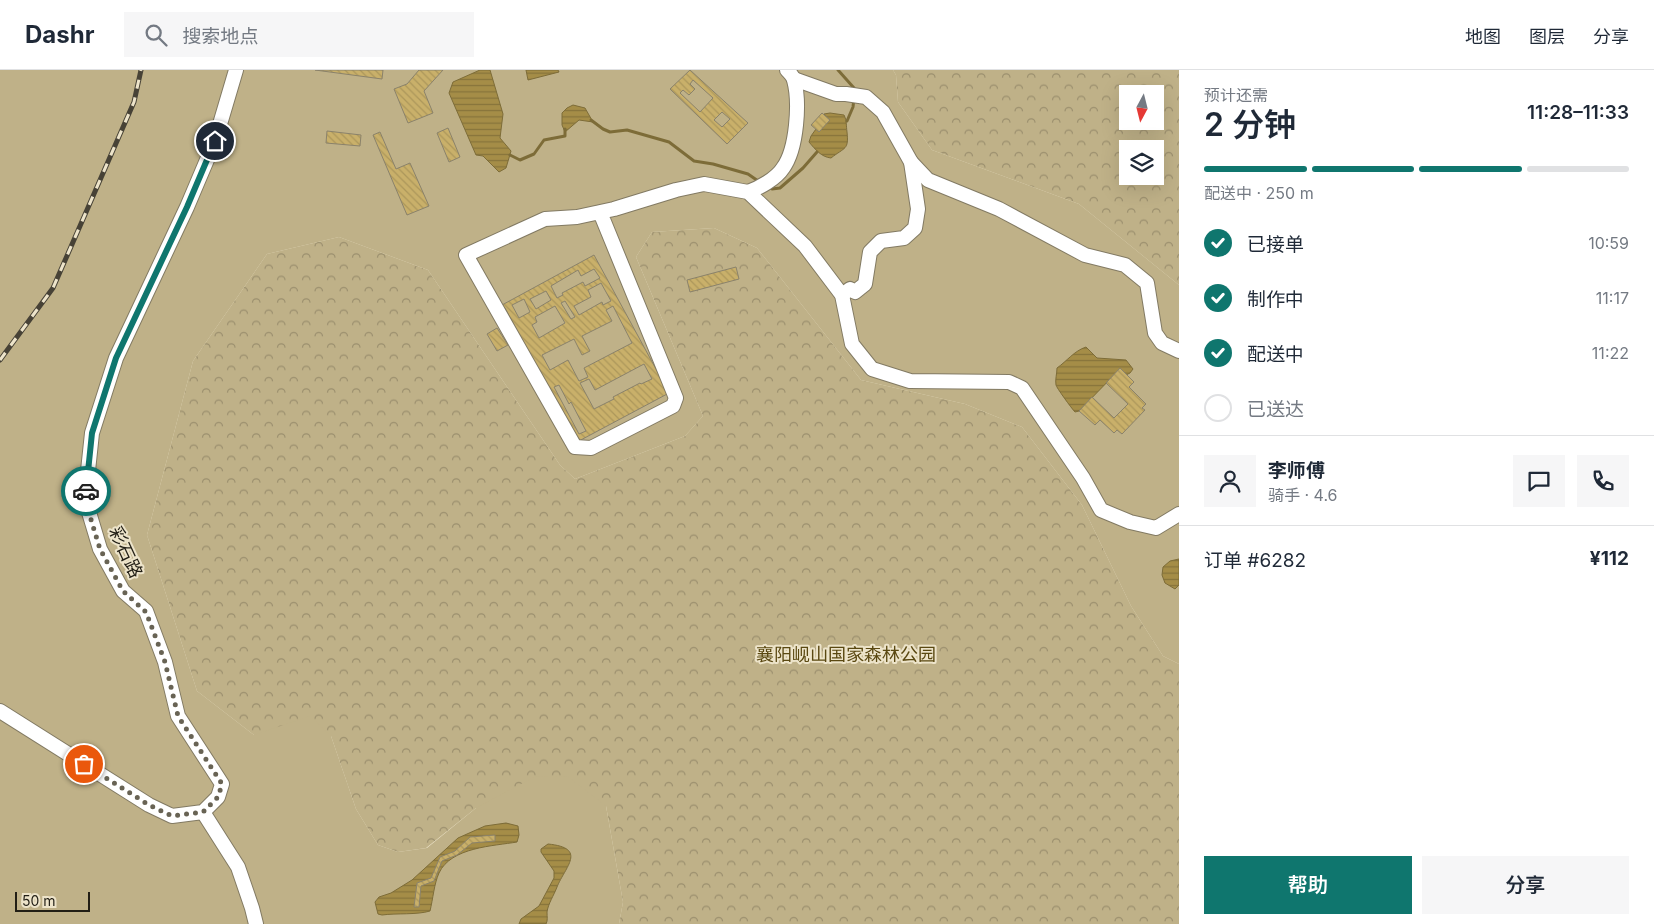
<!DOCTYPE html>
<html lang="zh">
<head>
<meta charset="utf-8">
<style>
	:root { --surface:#fff; --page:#f6f6f7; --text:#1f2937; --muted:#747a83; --line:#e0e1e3; --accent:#0f766e }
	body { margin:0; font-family:Inter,"Noto Sans SC",sans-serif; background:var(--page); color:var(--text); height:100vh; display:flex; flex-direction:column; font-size:19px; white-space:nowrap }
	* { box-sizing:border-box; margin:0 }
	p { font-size:16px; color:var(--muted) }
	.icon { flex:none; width:28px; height:28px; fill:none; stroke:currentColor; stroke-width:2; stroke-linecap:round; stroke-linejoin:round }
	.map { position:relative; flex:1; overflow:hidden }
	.sheet { display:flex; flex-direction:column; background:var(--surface); width:475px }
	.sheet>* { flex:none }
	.needle { width:32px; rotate:187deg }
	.controls { position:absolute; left:1119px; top:15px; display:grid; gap:10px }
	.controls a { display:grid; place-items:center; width:45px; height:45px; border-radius:0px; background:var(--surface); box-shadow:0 5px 20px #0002; font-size:25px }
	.scale { position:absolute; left:15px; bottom:12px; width:75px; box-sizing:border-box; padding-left:5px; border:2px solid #211e15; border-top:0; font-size:14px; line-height:18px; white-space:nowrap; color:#211e15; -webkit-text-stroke:4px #ede4ca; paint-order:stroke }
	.pin { position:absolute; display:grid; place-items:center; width:42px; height:42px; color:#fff; margin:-21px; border:2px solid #fff; border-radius:50%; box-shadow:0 1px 5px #0007 }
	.courier { position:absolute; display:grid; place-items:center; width:50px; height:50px; margin:-25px; border:4px solid #0f766e; border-radius:50%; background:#fff; color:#222; box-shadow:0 1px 6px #0007 }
	.head em { font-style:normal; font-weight:600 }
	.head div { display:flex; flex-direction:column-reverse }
	.head { display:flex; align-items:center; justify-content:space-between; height:85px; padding:0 25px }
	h1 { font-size:32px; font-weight:600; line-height:38px }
	.bar { display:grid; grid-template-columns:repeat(4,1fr); gap:8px 5px; align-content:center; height:60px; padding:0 25px }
	.bar i { height:6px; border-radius:4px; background:var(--line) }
	.bar .selected { background:var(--accent) }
	.bar p { grid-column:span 4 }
	.line { display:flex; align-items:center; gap:12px; padding:0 25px; border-top:1px solid var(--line) }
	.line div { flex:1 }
	.round { display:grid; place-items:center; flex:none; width:52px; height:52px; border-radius:0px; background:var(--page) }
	ol { padding:0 25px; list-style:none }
	li { display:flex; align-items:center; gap:15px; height:55px }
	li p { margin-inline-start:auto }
	li .icon { padding:5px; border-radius:50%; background:var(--accent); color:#fff; stroke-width:4 }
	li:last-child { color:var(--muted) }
	li i { width:28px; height:28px; border:2px solid var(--line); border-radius:50% }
	.cta { display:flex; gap:10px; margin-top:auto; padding:10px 25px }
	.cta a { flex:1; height:58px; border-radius:0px; background:var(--accent); color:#fff; font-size:20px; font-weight:600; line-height:58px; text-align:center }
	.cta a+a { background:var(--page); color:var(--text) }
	header { display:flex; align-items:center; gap:30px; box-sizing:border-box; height:70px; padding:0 25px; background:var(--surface); border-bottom:1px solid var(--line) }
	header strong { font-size:24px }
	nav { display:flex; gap:28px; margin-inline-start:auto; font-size:18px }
	.search { width:350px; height:45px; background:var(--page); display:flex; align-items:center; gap:12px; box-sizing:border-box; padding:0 18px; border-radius:0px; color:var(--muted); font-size:19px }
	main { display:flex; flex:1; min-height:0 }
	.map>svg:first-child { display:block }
	.forest { fill:url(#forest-crowns); fill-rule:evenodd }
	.park { fill:#bfb188 }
	.water { fill:url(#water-rules); stroke:#7d6c38 }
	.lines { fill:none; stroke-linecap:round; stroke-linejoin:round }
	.stream { stroke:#7d6c38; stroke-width:3 }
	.building { fill:url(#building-back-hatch); stroke:#8a826b; fill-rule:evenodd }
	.minor-casing { stroke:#827a63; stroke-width:16 }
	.minor { stroke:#fff; stroke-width:14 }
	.rail-casing { stroke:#474236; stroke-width:5 }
	.rail { stroke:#ede4ca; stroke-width:3; stroke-dasharray:9; stroke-linecap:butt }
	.done { stroke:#686354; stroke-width:5; stroke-dasharray:0 9 }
	.route { stroke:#0f766e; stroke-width:6 }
	.labels { text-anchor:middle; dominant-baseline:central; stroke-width:4; stroke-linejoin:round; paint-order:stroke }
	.street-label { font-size:18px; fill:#211e15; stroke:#ede4ca }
	.park-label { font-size:18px; fill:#5a4811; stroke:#ede4ca }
</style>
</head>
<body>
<header>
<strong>Dashr</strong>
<div class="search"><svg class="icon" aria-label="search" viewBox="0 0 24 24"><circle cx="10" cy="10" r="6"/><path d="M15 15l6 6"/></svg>搜索地点</div>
<nav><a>地图</a><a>图层</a><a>分享</a></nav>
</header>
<main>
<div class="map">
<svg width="1179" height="854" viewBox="0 0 1179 854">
	<defs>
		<pattern id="forest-crowns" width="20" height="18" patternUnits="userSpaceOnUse" patternTransform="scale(1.25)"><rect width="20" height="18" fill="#bfb188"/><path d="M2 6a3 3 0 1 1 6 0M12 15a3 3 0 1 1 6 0" fill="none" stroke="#9b8f6e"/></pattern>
		<pattern id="water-rules" width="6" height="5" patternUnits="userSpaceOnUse" patternTransform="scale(1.25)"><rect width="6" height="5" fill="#a58d47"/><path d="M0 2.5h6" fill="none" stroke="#86733a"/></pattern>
		<pattern id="building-back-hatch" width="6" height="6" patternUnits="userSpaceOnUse" patternTransform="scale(1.25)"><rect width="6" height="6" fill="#c9b06a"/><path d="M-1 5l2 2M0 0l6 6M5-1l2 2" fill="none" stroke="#ac975b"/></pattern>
	</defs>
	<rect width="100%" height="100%" fill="#ede4ca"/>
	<g class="forest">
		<path d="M893,0H1179V215L1079,134L932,80L898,32L896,5ZM1128,24H1155V51H1128ZM1128,79H1155V106H1128Z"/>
		<polygon points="714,158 757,178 861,310 965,334 1022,357 1082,435 1131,536 1163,586 1179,594 1179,854 619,854 623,832 606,736 476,738 426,778 398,782 378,775 356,739 331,666 254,665 197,621 147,465 193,291 267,184 339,167 428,200 560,395 575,409 685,366 703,346 636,187 652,162"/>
	</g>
	<polygon class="park" points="0,0 893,0 896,5 898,32 932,80 1079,134 1179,215 1179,594 1163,586 1131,536 1082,435 1022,357 965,334 861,310 757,178 714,158 652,162 636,187 703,346 685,366 575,409 560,395 428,200 339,167 267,184 193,291 147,465 197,621 254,665 310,646 331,666 356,739 378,775 398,782 427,778 476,738 534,707 567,706 606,736 623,832 619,854 0,854"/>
	<g class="water">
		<polygon points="480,0 490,0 503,44 500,68 511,81 506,98 499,102 483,86 476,85 449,23 453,12"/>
		<polygon points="526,0 558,0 559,2 528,10"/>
		<polygon points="573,35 585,38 593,52 579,50 565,62 562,55 562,43 567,38"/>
		<path d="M830,43L844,45C847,51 846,55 847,62C849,80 845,77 831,88C821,87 815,79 809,72L811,66L816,59L819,62L829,50L824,44Z"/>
		<path d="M1086,277L1097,288L1126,290L1133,299L1130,303L1126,305L1120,299L1079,341L1075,342C1072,339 1056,317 1056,315C1055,310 1057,303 1057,298C1067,291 1074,281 1086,277Z"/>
		<polygon points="1179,489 1179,515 1175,519 1165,513 1162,505 1163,497 1170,491"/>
		<path d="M506,753L518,756L519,765L517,772C494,776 451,777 439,803C434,814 433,829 430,841C417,845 397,843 382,845L378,844L375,832L379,827L391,823L412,810L458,768L485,756Z"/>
		<path d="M548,774C588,778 565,797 557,817C554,825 548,834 547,842C547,847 548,850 546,854H519L521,849L539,836L554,808V801L541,782V779Z"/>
	</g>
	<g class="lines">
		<g class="stream">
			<polyline points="838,0 854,18 854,22"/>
			<polyline points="591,50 603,59 610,62 627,60 669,72 694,91 713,94 748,104 761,113"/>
			<polyline points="847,51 853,37 854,28"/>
			<polyline points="510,85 520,90 534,84 544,70 565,66 565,59"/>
			<polyline points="768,117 772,119 780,118 803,98 817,82"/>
		</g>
	</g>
	<g class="building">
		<polygon points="315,0 383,0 382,9"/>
		<polygon points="419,0 443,0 424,21 433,43 408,53 394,19 407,14"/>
		<path d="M690,0L748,53L727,74L670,19ZM693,10L713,28L700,42L680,23L683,20L689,25L695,19L690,14ZM722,42L730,49L722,57L714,50Z"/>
		<polygon points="822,43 830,50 819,62 811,55"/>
		<polygon points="448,58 460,87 449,92 437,63"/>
		<polygon points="327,61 361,65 360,76 326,73"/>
		<polygon points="380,62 396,99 410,93 429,136 407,145 373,65"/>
		<path d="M594,185L669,323L577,372L505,238L502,235ZM594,199L600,208L585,216L583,212L562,223L563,225L557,228L551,216L578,200L581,206ZM601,213L611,231L603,235L602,232L579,245L574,236L591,227L588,220ZM546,221L551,230L536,239L530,229ZM524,229L530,242L519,248L512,235ZM565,231L575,247L571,249L561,233ZM555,236L565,253L539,268L532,255L537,252L535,247ZM613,236L632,273L584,298L588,307L579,311L568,290L550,300L542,285L574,269L582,285L590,281L582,266L612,251L606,240ZM644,294L652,309L641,314L640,313L613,327L614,329L594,339L580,313L589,309L595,320ZM559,315L569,334L571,332L586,361L579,364L554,317Z"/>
		<polygon points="736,197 739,209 690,222 687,210"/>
		<polygon points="497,258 508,275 497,281 487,264"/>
		<polygon points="1120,298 1134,312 1129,317 1146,334 1142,338 1145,340 1122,364 1117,360 1114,363 1100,350 1095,355 1079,341 1092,327 1114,348 1128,334 1106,313"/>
		<polygon points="495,765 495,771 472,773 457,785 442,791 434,811 421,816 419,837 414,837 417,813 431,808 440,787 455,781 470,767"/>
	</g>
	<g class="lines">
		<g class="minor-casing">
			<g id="minor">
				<polyline points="794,9 836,24 846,24 866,27 883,42 911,92 918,139 915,158 904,168 881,171 870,182 865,214 855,222 850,219 842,225"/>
				<polyline points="911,92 928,110 999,139 1085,185 1125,195 1147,213 1155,263 1162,273 1179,281"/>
				<path d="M748,122C759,118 776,109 783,98C797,79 800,32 794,10C793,6 790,3 787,0"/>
				<polyline points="600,142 676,328 673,336 591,378 575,377 466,185 545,149 577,147 614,139 676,120 704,114 748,122 805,176 842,225 852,274 872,299 910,311 1009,312 1022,318 1083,408 1101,440 1130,452 1156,458 1179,444"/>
				<polyline points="0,641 149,735 172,746 203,742 218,727 222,714 178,646 165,592 146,541 123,521 100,479 85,429 92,363 116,288 187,137 215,71 236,0"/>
				<polyline points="203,742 238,797 252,838 256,854"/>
			</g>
		</g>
		<use href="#minor" class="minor"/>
		<g class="rail-casing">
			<polyline id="rail" points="0,290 53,218 134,32 141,0"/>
		</g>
		<use href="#rail" class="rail"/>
	</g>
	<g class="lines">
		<polyline class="done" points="84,694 149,735 172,746 203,742 218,727 222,714 178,646 165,592 146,542 123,521 100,479 85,430 86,421"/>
		<polyline class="route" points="86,421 92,363 116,288 187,137 215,71"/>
	</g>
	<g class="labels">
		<g class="street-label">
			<text transform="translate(126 482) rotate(65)">彩石路</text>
		</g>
		<g class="park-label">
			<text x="846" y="584">襄阳岘山国家森林公园</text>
		</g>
	</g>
</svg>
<div class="controls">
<a><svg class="needle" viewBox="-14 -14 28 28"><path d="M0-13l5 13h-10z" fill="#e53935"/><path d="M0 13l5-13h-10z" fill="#747a83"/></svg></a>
<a><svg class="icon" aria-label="layers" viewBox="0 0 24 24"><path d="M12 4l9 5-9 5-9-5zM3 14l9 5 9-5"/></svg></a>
</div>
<div class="scale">50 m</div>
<div class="pin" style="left:84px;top:694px;background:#ea580c"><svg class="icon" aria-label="bag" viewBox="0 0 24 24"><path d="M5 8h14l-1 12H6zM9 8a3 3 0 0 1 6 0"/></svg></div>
<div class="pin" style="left:215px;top:71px;background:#1f2937"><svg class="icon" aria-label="home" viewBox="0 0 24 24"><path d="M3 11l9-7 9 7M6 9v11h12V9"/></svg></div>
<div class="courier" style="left:86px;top:421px"><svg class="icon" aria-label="car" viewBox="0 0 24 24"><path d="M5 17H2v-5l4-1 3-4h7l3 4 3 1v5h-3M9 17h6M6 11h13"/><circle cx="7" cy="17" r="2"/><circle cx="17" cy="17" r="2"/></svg></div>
</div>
<section class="sheet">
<div class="head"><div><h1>2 分钟</h1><p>预计还需</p></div><em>11:28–11:33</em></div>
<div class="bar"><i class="selected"></i><i class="selected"></i><i class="selected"></i><i></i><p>配送中 · 250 m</p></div>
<ol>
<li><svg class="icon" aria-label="check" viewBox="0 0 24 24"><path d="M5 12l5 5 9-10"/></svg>已接单<p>10:59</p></li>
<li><svg class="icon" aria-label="check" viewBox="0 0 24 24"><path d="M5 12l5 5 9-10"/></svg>制作中<p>11:17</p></li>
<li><svg class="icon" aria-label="check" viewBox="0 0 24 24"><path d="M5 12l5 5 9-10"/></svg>配送中<p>11:22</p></li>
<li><i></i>已送达</li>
</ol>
<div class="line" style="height:90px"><a class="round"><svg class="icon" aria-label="person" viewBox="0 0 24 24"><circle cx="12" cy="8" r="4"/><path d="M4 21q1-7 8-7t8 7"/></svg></a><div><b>李师傅</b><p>骑手 · 4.6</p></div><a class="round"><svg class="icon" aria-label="chat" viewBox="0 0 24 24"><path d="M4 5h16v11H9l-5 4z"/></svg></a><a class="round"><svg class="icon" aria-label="phone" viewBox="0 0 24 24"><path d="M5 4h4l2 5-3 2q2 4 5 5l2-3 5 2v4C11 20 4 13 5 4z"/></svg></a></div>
<div class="line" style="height:65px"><div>订单 #6282</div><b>¥112</b></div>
<div class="cta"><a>帮助</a><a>分享</a></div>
</section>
</main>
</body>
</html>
